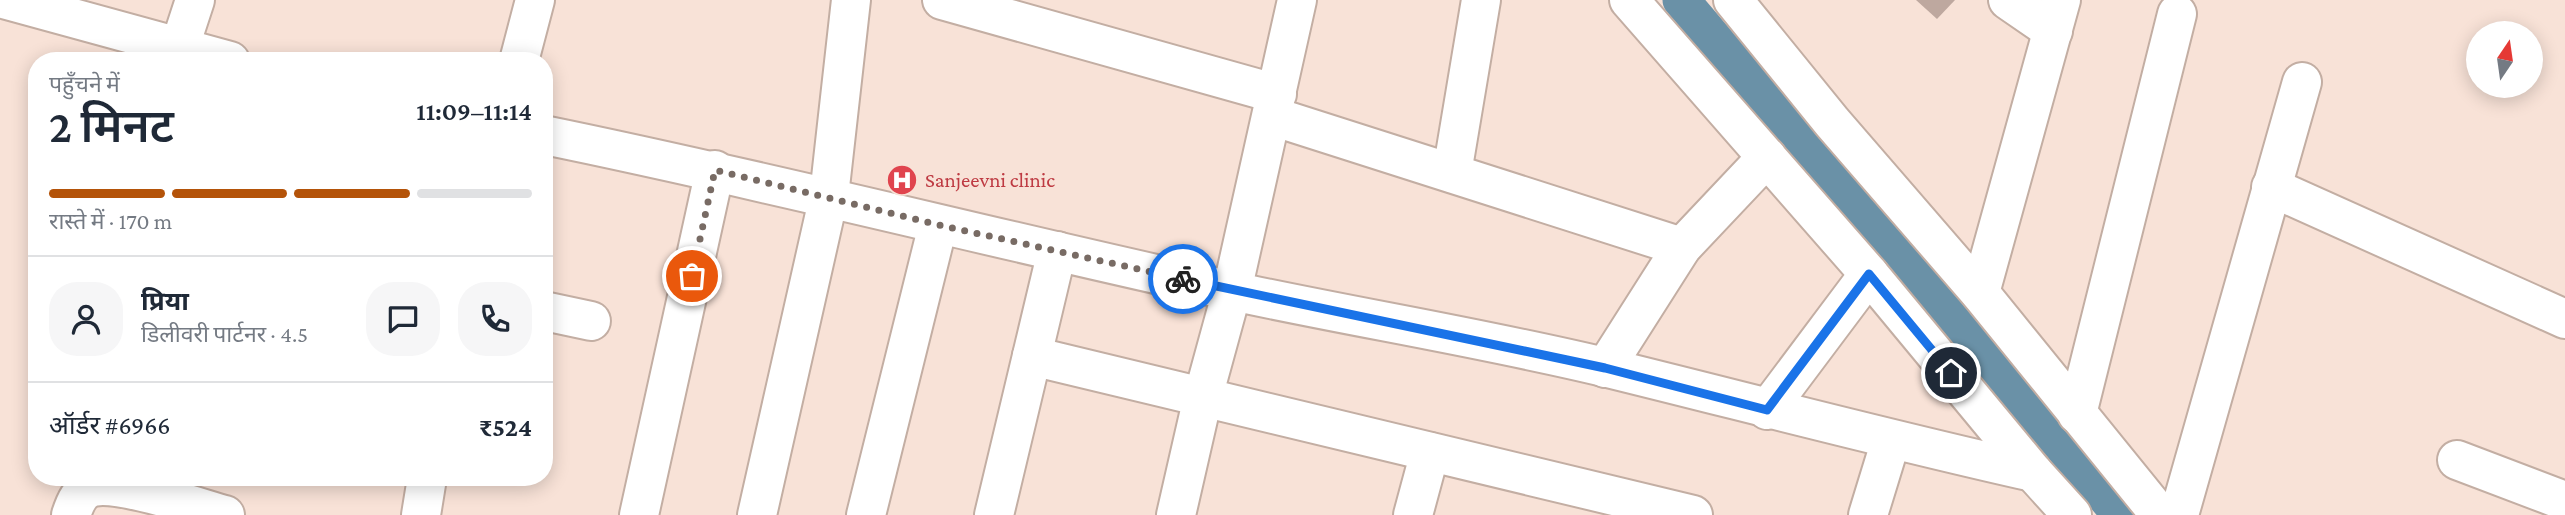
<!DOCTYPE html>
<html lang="hi">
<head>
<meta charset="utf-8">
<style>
	:root { --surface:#fff; --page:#f6f6f7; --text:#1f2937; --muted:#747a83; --line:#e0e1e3; --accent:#b45309 }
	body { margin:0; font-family:"Crimson Pro","Noto Sans Devanagari",serif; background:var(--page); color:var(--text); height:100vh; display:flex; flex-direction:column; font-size:26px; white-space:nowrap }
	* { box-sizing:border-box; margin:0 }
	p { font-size:23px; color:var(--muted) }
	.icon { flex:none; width:38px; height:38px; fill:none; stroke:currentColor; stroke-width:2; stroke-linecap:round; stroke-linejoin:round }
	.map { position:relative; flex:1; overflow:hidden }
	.details { position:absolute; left:28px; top:52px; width:525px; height:434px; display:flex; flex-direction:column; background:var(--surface); border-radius:28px; box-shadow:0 4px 18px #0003 }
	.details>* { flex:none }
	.needle { width:46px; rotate:13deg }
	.buttons { position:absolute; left:2466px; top:21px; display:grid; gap:14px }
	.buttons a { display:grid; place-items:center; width:77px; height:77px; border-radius:50%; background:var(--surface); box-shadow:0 4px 18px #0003; font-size:35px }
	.pin { position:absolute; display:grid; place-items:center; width:60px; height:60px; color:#fff; margin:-30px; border:4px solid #fff; border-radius:50%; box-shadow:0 2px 7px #0007 }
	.courier { position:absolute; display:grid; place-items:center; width:70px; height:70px; margin:-35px; border:5px solid #1a73e8; border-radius:50%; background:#fff; color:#222; box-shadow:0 2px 9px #0007 }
	.headline em { font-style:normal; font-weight:600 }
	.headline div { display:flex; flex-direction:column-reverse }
	.headline { display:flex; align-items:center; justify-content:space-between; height:119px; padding:0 21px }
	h1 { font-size:46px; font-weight:600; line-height:52px }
	.bar { display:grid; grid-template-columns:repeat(4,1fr); gap:10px 7px; align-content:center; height:84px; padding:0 21px }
	.bar i { height:9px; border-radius:5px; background:var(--line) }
	.bar .current { background:var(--accent) }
	.bar p { grid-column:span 4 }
	.line { display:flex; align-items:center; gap:18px; padding:0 21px; border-top:2px solid var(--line) }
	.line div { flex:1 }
	.round { display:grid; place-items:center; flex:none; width:74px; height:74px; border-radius:28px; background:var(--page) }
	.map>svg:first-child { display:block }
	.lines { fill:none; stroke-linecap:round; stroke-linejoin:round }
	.canal { stroke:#6a91a7; stroke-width:37 }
	.building { fill:#bea89f }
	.street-casing { stroke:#c3aea3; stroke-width:42 }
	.street { stroke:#fff; stroke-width:38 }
	.done { stroke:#786b64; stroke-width:7; stroke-dasharray:0 12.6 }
	.route { stroke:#1a73e8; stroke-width:9 }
	.labels { text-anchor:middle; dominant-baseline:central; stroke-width:5; stroke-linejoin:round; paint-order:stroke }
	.health-label { font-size:21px; fill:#be3a42; stroke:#f8e2d7; text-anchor:start }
</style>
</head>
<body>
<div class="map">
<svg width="2565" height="515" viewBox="0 0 2565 515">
	<rect width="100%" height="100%" fill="#f8e2d7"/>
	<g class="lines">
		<polyline class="canal" points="1681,0 2121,515"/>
	</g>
	<polygon class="building" points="1916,0 1955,0 1937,19"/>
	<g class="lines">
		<g class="street-casing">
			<g id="street">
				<polyline points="7,0 230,61"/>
				<polyline points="942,0 1277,94"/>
				<polyline points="1629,0 1869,274 2033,472 2072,515"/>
				<polyline points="1733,0 1832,122 1980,293 2160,515"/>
				<polyline points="2008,0 2053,31"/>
				<polyline points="179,49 195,0"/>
				<polyline points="519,61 535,0"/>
				<polyline points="1272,116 1682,247"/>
				<path d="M544,135C775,182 1002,241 1232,291C1357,318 1484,338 1608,368C1750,403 1890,440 2033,472"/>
				<polyline points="1452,173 1481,0"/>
				<polyline points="2271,187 2565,319"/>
				<polyline points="1980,293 2061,0"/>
				<polyline points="544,311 591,321"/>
				<polyline points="1032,356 1693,515"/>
				<polyline points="1605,368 1682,247 1767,157"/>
				<polyline points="1767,410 1869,274"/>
				<polyline points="2077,414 2177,14"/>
				<polyline points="2457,460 2565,501"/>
				<path d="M71,515C75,503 80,490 93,487C120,481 196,507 225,515"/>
				<polyline points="421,515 427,478"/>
				<polyline points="639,515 715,170"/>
				<polyline points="757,515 829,196 851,0"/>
				<polyline points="866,515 938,225"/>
				<polyline points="994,515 1057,251"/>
				<polyline points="1176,515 1203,397 1232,291 1297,0"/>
				<polyline points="1413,515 1430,452"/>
				<polyline points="1868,515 1891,440"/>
				<polyline points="2179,515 2302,82"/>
			</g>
		</g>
		<use href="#street" class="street"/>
	</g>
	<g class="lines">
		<polyline class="done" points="692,276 715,170 939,225 1183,279"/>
		<polyline class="route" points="1183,279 1605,368 1767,410 1869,274 1951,373"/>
	</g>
	<defs>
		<g id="hospital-disc" transform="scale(1.575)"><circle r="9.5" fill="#e0444e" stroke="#f8e2d7"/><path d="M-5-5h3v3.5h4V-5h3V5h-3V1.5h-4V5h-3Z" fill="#fff"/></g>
	</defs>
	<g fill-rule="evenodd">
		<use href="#hospital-disc" x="902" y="180"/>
	</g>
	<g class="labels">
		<g class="health-label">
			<text x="925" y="180">Sanjeevni clinic</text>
		</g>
	</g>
</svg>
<div class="buttons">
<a><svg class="needle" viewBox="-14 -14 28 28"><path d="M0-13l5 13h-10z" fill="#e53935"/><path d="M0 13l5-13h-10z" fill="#747a83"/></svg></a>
</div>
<div class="pin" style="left:692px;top:276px;background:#ea580c"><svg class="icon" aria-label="bag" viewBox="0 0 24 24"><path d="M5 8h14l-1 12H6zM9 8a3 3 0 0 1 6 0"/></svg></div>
<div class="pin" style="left:1951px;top:373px;background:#1f2937"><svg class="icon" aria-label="home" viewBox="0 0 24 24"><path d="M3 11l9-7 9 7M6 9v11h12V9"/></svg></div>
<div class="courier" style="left:1183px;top:279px"><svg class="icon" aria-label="bike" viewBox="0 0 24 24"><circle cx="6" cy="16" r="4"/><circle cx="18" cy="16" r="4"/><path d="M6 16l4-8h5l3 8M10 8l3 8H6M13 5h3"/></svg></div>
<section class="details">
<div class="headline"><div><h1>2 मिनट</h1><p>पहुँचने में</p></div><em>11:09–11:14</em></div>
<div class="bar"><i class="current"></i><i class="current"></i><i class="current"></i><i></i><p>रास्ते में · 170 m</p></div>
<div class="line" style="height:126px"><a class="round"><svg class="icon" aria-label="person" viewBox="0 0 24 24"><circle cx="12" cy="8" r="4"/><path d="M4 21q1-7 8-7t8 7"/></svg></a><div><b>प्रिया</b><p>डिलीवरी पार्टनर · 4.5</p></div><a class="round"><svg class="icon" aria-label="chat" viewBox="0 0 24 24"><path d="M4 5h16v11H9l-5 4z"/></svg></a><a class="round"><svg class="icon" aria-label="phone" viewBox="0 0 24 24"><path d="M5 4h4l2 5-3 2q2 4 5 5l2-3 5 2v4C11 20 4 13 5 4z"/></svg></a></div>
<div class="line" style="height:91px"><div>ऑर्डर #6966</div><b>₹524</b></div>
</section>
</div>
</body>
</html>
